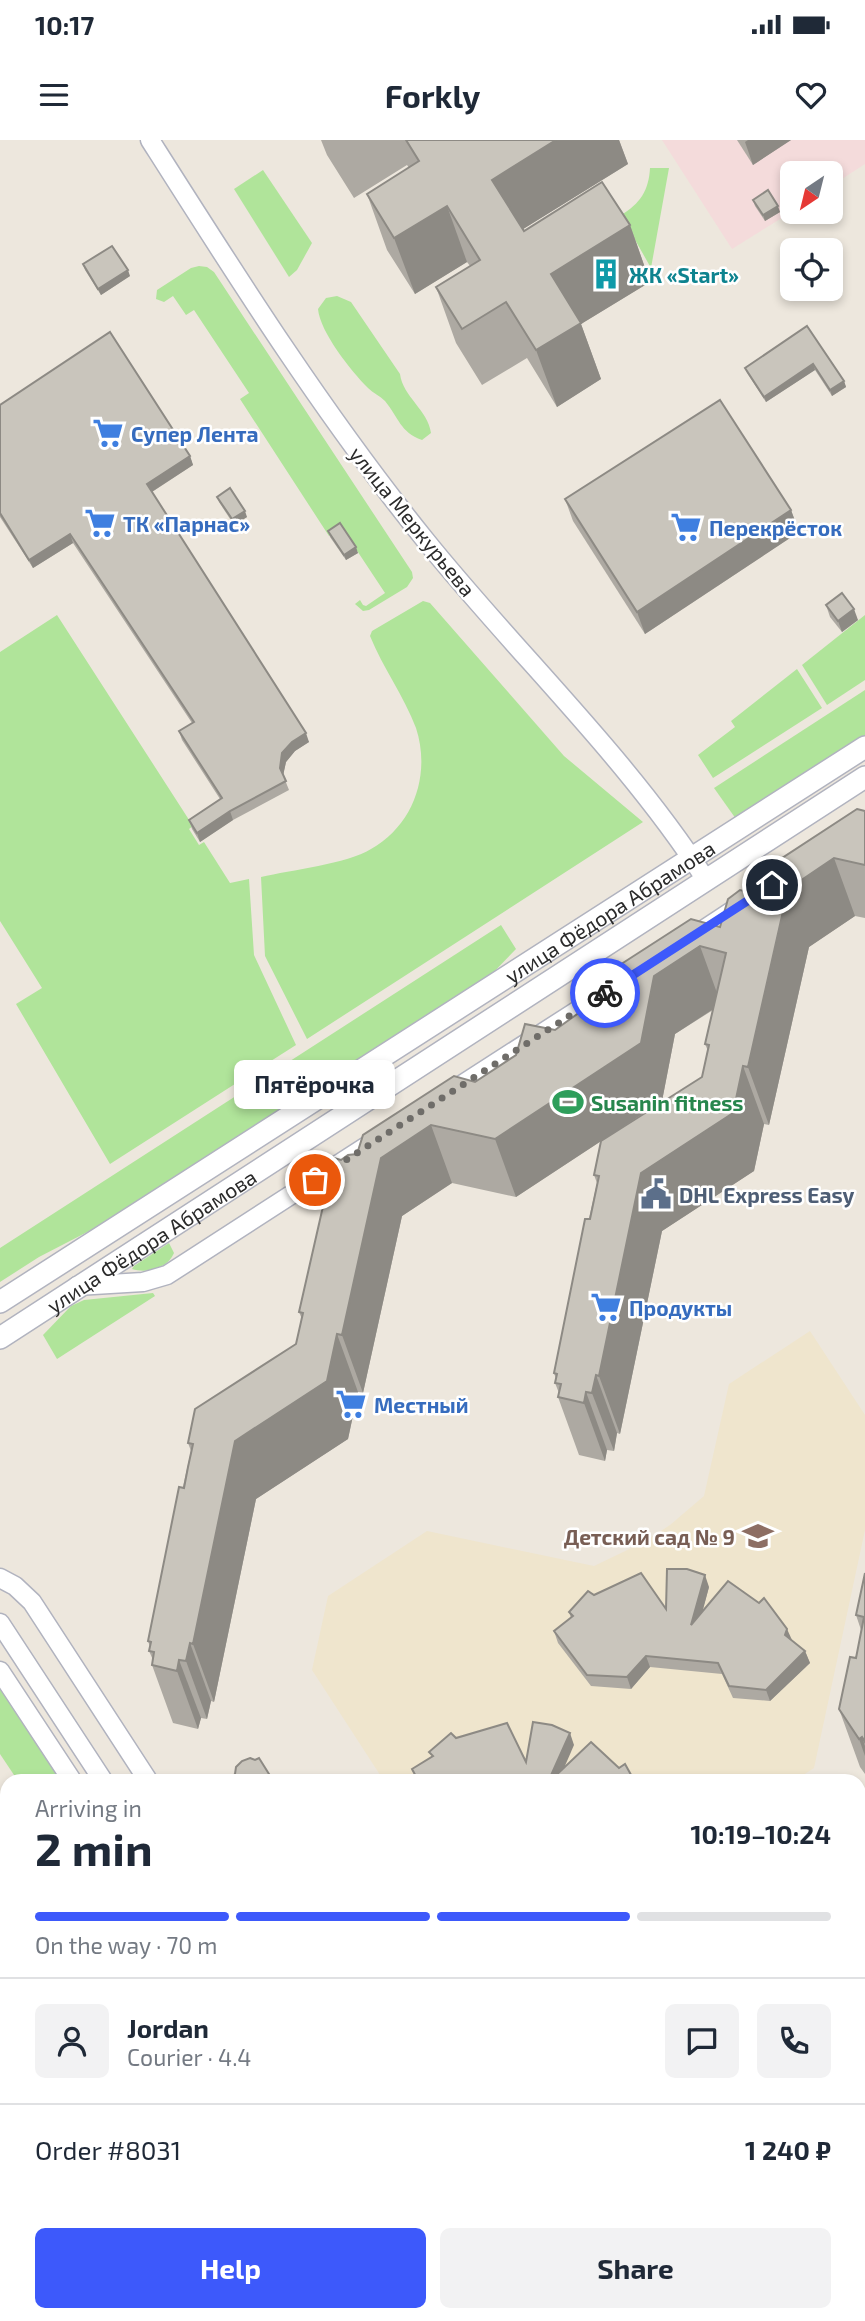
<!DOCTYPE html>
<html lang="en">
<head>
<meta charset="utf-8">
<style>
	:root { --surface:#fff; --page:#f2f2f3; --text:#1f2937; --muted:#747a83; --line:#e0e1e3; --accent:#3d59fb }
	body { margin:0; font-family:"Exo 2",sans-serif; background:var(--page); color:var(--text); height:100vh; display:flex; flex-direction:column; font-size:26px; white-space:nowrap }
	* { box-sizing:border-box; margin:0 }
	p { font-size:23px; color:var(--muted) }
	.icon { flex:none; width:38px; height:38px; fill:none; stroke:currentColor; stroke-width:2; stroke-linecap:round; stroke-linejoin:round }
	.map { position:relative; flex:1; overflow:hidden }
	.panel { position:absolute; left:0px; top:1634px; width:866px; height:548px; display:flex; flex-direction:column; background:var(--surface); border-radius:21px 21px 0 0; box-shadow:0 4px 10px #0003 }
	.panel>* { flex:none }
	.needle { width:46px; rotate:215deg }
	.buttons { position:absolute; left:780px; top:21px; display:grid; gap:14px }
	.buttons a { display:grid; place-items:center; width:63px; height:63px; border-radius:10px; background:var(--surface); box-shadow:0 4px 10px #0003; font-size:35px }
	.pin { position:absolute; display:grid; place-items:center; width:60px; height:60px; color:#fff; margin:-30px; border:4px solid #fff; border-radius:50%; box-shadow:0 2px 7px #0007 }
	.courier { position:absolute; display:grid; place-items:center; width:70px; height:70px; margin:-35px; border:5px solid #3d59fb; border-radius:50%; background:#fff; color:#222; box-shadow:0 2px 9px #0007 }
	.bubble { position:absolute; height:49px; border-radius:10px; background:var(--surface); box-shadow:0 4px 10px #0003; font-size:23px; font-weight:700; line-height:49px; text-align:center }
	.headline em { font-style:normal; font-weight:700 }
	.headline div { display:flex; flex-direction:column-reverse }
	.headline { display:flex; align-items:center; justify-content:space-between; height:119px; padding:0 35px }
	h1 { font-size:46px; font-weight:700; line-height:52px }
	.bar { display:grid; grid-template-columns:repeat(4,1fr); gap:10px 7px; align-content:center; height:84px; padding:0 35px }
	.bar i { height:9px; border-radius:5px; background:var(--line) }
	.bar .on { background:var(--accent) }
	.bar p { grid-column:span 4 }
	.line { display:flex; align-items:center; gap:18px; padding:0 35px; border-top:2px solid var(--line) }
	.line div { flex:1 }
	.round { display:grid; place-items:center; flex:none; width:74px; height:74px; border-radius:10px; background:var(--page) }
	.cta { display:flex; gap:14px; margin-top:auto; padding:14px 35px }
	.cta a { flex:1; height:80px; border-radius:10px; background:var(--accent); color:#fff; font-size:28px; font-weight:700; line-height:80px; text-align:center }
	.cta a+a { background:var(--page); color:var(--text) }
	.status { display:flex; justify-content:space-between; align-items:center; height:49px; padding:0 35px; background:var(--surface); direction:ltr }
	.status svg { height:19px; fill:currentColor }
	header { display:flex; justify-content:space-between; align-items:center; height:91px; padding:0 35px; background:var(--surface); font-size:32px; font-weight:700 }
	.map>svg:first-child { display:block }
	.education { fill:#efe5cd }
	.medical { fill:#f4dbdb }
	.green { fill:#b0e49a }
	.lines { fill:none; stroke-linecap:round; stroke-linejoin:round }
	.minor-casing { stroke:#b1b3bf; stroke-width:21 }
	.tertiary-casing { stroke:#b1b3bf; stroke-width:24 }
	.minor { stroke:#fff; stroke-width:18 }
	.tertiary { stroke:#fff; stroke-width:21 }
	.wall { fill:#ada9a2 }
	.shaded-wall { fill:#8d8a84 }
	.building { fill:#c9c5bc; stroke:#8d8a84; stroke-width:2 }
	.done { stroke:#6f6d69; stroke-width:7; stroke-dasharray:0 12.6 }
	.route { stroke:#3d59fb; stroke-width:9 }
	.labels { text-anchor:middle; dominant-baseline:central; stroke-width:5; stroke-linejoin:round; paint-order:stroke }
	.culture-label { font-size:21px; font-weight:bold; fill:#0d838f; stroke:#fff; text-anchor:start }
	.shop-label { font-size:21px; font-weight:bold; fill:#366cbe; stroke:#fff; text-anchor:start }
	.street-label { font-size:21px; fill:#2b2b2b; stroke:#fff }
	.leisure-label { font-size:21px; font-weight:bold; fill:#27864d; stroke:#fff; text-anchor:start }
	.service-label { font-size:21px; font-weight:bold; fill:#4e5e75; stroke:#fff; text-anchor:start }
	.education-label { font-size:21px; font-weight:bold; fill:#785e54; stroke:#fff; text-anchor:end }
</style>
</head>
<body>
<div class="status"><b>10:17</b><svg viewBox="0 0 49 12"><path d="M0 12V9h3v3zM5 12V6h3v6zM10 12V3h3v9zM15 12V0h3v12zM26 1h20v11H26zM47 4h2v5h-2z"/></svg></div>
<header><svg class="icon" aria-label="menu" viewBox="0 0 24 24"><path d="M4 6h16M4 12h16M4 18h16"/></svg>Forkly<svg class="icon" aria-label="heart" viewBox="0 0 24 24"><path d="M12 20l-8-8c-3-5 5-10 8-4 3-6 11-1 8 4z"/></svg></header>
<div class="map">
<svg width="865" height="2181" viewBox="0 0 865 2181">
	<rect width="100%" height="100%" fill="#ede7dd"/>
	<polygon class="education" points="810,1191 865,1275 865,1390 814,1628 794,1641 384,1641 312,1530 328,1456 427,1391 594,1426 644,1402 670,1385 704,1356 729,1244"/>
	<polygon class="medical" points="662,0 865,0 865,24 831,46 831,33 793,33 793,71 732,109"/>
	<g class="green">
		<path d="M650,28H669L651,128L621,75C640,64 649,50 650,28Z"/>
		<polygon points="263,30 312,103 297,130 289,137 234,49"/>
		<polygon points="199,126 207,127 214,132 412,432 413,438 407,447 369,470 363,471 355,464 360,460 363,465 366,466 385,453 342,388 329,396 240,259 249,253 194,170 186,175 173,156 164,162 156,159 157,150 191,128"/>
		<path d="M337,156L351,162L400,234C403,257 428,270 431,293L422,300C400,292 399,278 385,261C380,256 373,253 368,248C351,231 320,192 318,169L326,158Z"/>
		<path d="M423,461L430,463L564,616L643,682L307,899L265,816L261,737C291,730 347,724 371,709C414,685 431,634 416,588C404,556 383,528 370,496L372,491Z"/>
		<polygon points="57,475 193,686 189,689 199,705 204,702 230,743 249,739 254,815 296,905 110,1024 16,864 42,848 0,781 0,512"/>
		<polygon points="865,475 865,540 827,565 802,525"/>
		<polygon points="797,529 822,568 713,638 698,615 735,587 731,581"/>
		<polygon points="865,550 865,596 736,679 714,648"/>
		<polygon points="501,785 516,809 487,839 124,1073 39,1117 0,1142 0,1108"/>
		<path d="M169,1103L174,1113C168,1128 147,1134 132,1129L134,1126Z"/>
		<polygon points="153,1153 155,1156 57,1219 43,1195 71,1166 84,1160"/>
		<polygon points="0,1549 0,1548 61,1641 18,1641 0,1614"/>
		<polygon points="865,1952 865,2181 483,2181 488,2175 859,2175 859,1954"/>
	</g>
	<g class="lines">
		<g class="minor-casing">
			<g id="minor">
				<path d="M150,0C237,137 324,275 426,401C518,515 626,616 706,740"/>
				<polyline points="694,796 741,765"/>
				<polyline points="449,953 614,847"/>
				<polyline points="77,1146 143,1142 167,1135 376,1000"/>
				<polyline points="0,1438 15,1446 32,1462 149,1642"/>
				<polyline points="0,1483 104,1642"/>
				<polyline points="0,1531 73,1642"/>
				<polyline points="859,1911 865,1909"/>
				<polyline points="429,2181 434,2175"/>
			</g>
		</g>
		<g class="tertiary-casing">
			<g id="tertiary">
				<path id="s1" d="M0,1162L865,607"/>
				<path id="s2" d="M0,1198L865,637"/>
			</g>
		</g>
		<use href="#minor" class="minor"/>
		<use href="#tertiary" class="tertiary"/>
	</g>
	<g class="wall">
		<polygon points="321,0 619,0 628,24 523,89 524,91 630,85 650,142 581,184 601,239 557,267 527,218 482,245 456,203 436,147 470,126 467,122 415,154 387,110 367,54 409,28 407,25 354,58 327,15"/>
		<polygon points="737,0 791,0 753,25"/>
		<polygon points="753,60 780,72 765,81 755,66"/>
		<polygon points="83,124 130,136 101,155 85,130"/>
		<polygon points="807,186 844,241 846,247 832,256 815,230 766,262 747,233 745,228"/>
		<polygon points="0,265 190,316 193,325 152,352 309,602 295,611 286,622 283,635 289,650 233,680 200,702 192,689 189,680 220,659 182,600 179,591 192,583 73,403 33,428 0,377"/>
		<polygon points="217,357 247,377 234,385 219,362"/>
		<polygon points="565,359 791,370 799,392 645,494 573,381"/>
		<polygon points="328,391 358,413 346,420 330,397"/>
		<polygon points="826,465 858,480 842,492 830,477"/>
		<polygon points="865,671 865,778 855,776 809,807 769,985 764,984 754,1031 662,1091 620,1294 617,1293 614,1311 607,1310 605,1321 579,1315 558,1257 559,1253 555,1243 556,1239 554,1233 597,1043 594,1035 702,937 708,911 705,904 713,870 675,894 662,961 516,1057 452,1043 402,1076 363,1253 358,1252 348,1299 256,1359 214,1562 211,1561 207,1579 201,1578 198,1589 173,1583 152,1525 153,1520 149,1511 150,1507 148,1501 191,1311 188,1303 296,1204 302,1179 299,1172 341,1020 357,1014 475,942 555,890 720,787 748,752 763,746"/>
		<polygon points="865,1433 865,1634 860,1627 839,1569 856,1518 861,1490 856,1475"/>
		<polygon points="709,1447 702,1472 791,1500 805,1511 810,1523 770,1561 733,1558 722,1534 650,1527 631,1549 591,1546 558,1503 554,1491 571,1478 569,1472 594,1455 666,1469"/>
		<polygon points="209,2175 292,2175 289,2181 212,2181"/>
	</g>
	<g class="shaded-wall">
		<polygon points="556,0 619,0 628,24 512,96 492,40"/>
		<polygon points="748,0 791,0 753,25 745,2"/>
		<polygon points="447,66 467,122 415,154 394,98"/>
		<polygon points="778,66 780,72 765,81 763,75"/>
		<polygon points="630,85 650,142 581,184 601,239 557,267 536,210 551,134"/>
		<polygon points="128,130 130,136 101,155 98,149"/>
		<polygon points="813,224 815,230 766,262 764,257"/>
		<polygon points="844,241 846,247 832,256 830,250"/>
		<polygon points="190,316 193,325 150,353 147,344"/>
		<polygon points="791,370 799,392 645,494 637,472"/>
		<polygon points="245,371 247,377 234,385 232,379"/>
		<polygon points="70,394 73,403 33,428 29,420"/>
		<polygon points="356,407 358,413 346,420 344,415"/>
		<polygon points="854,469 858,480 842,492 838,481"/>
		<polygon points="306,593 309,602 295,611 286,622 283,636 280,628 282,613 292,602"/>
		<polygon points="230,671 233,680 200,702 197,693"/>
		<polygon points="834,718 855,776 809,807 769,985 748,927 788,749"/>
		<polygon points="700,806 721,864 675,894 662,961 516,1057 495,999 654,836"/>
		<polygon points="743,926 764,984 754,1031 662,1091 620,1294 599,1236 641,1033"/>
		<polygon points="431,985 452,1043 402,1076 363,1253 342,1195 381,1018"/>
		<polygon points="337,1194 358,1252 348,1299 256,1359 214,1562 193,1504 235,1301"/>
		<polygon points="596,1235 617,1293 614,1311 592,1253"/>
		<polygon points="586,1252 607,1310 605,1321 584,1263"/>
		<polygon points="705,1435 709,1447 696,1496 691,1485"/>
		<polygon points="787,1489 792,1500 785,1495"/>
		<polygon points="190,1503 211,1561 207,1579 186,1521"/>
		<polygon points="805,1511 810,1523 770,1561 766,1550"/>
		<polygon points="646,1516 650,1527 631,1549 627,1537"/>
		<polygon points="179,1520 201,1578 198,1589 177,1531"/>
		<polygon points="570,1593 574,1605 558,1642 548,1642"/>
		<polygon points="862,1597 865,1606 865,1616 859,1599"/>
		<polygon points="0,1697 7,1716 7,1729 0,1734"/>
		<polygon points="7,2072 7,2162 0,2173 0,2083"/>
		<polygon points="223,2175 269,2175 271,2181 225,2181"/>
		<polygon points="283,2175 292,2175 289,2181 285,2181"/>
	</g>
	<g class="building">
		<polygon points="406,0 556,0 492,40 524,91 602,42 630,85 551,134 581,183 536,210 506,162 462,189 436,147 480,120 447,66 394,98 367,54 419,21"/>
		<polygon points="768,50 778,66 763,75 753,60"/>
		<polygon points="112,106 128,130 98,149 83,124"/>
		<polygon points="807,186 844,241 830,250 813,224 764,257 745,228"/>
		<polygon points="110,192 190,316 147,344 306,593 292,602 282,613 280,628 286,641 230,671 197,693 189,680 222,658 179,591 194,582 70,394 29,420 0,373 0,265"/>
		<polygon points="720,260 791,370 637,472 565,359"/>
		<polygon points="230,348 245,371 232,379 217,357"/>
		<polygon points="340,383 356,407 344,415 328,391"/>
		<polygon points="842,453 854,469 838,481 826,465"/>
		<polygon points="857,669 865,671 865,725 834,718 788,749 748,927 743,926 733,973 641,1033 599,1236 596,1235 592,1253 586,1252 584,1263 558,1257 561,1244 555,1243 557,1234 554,1233 585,1079 590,1079 599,1036 594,1035 601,1001 702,937 709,905 705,904 726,813 700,806 654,836 641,903 495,999 431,985 381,1018 342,1195 337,1194 327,1241 235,1301 193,1504 190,1503 186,1521 179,1520 177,1531 152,1525 154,1512 149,1511 151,1502 148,1501 179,1347 184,1348 188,1327 193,1304 188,1303 195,1269 296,1204 303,1173 299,1172 334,1018 341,1020 348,1015 357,1014 363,995 454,936 475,942 516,915 525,884 555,890 594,862 598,839 691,779 720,787 728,759 740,750 748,752 763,746 770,726"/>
		<polygon points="667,1429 687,1429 705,1435 691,1485 728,1441 759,1463 764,1458 787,1489 785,1495 805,1511 766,1550 729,1546 718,1523 646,1516 627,1537 587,1535 554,1491 573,1476 569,1472 588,1451 594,1455 641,1433 666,1469"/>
		<polygon points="865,1433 865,1602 862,1597 859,1599 839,1569 850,1517 856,1518 864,1477 856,1475"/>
		<polygon points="533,1582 552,1585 570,1593 548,1642 419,1642 412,1629 433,1616 429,1612 451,1593 456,1598 507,1583 526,1622"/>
		<polygon points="591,1602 619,1628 625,1624 635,1642 549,1642"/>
		<polygon points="250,1618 255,1620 259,1618 274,1642 227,1642 226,1640 235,1634 236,1627 242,1621"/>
		<polygon points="7,1983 7,2072 0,2083 0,1994"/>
	</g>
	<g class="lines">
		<polyline class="done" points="315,1040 605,853"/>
		<polyline class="route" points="605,853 772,745"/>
	</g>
	<defs>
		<g id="building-bare" transform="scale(2.415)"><path d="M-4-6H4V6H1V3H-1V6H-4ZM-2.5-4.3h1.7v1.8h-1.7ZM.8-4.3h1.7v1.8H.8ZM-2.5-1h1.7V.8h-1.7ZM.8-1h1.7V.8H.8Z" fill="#0f9aa8" stroke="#fff" stroke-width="2.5" paint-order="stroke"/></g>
		<g id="supermarket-bare" transform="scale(2.415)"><path d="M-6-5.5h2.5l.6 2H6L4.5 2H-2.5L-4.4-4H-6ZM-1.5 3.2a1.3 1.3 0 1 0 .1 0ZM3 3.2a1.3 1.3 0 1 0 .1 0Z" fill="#3f7fe0" stroke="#fff" stroke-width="2.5" paint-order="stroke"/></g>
		<g id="stadium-bare" transform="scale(2.415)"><path d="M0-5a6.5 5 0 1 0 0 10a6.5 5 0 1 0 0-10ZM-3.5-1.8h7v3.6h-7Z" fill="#2e9e5b" stroke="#fff" stroke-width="2.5" paint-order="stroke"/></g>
		<g id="civic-bare" transform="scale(2.415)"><path d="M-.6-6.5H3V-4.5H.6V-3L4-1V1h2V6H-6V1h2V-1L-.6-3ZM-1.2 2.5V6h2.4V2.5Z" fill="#5c6f8a" stroke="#fff" stroke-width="2.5" paint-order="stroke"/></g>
		<g id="school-bare" transform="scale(2.415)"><path d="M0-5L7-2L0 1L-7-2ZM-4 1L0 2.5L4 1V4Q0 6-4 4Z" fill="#8d6e63" stroke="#fff" stroke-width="2.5" paint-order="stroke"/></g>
	</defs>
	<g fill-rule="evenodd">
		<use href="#building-bare" x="606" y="134"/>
		<use href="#supermarket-bare" x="108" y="293"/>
		<use href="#supermarket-bare" x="100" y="383"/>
		<use href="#supermarket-bare" x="686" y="387"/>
		<use href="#stadium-bare" x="568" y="962"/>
		<use href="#civic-bare" x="656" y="1054"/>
		<use href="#supermarket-bare" x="606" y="1167"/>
		<use href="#supermarket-bare" x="351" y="1264"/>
		<use href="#school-bare" x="758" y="1396"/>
	</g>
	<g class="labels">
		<g class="culture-label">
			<text x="629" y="134">ЖК «Start»</text>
		</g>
		<g class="shop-label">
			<text x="131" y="293">Супер Лента</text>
			<text x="123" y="383">ТК «Парнас»</text>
			<text x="709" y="387">Перекрёсток</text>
			<text x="629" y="1167">Продукты</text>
			<text x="374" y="1264">Местный</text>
		</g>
		<g class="street-label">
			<text transform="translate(413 381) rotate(51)">улица Меркурьева</text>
			<text stroke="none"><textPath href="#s1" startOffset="724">улица Фёдора Абрамова</textPath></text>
			<text stroke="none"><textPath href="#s2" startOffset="180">улица Фёдора Абрамова</textPath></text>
		</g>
		<g class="leisure-label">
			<text x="591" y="962">Susanin fitness</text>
		</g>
		<g class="service-label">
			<text x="679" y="1054">DHL Express Easy</text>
		</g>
		<g class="education-label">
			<text x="735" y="1396">Детский сад № 9</text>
		</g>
	</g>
</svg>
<div class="buttons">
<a><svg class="needle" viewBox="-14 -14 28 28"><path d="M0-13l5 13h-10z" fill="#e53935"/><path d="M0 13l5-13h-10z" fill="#747a83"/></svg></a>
<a><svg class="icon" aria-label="locate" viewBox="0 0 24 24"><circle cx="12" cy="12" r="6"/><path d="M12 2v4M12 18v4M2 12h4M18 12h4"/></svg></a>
</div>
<div class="pin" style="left:315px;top:1040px;background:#ea580c"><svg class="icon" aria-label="bag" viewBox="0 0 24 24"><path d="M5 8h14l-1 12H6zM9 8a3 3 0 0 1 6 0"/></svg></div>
<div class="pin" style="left:772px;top:745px;background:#1f2937"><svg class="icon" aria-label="home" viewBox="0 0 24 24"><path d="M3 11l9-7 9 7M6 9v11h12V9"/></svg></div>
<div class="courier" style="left:605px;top:853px"><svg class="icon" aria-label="bike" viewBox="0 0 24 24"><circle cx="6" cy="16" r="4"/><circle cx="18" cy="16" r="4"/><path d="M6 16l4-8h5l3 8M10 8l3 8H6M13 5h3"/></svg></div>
<div class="bubble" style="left:234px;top:920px;width:161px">Пятёрочка</div>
<section class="panel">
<div class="headline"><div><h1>2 min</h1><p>Arriving in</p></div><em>10:19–10:24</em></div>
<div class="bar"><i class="on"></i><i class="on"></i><i class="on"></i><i></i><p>On the way · 70 m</p></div>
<div class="line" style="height:126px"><a class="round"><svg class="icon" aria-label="person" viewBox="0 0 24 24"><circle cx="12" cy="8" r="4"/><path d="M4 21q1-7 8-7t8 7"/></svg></a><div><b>Jordan</b><p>Courier · 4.4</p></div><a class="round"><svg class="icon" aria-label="chat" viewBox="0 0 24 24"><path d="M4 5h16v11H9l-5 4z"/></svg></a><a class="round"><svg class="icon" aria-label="phone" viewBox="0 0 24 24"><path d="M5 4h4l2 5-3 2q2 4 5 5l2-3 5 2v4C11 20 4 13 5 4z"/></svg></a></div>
<div class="line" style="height:91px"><div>Order #8031</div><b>1 240 ₽</b></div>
<div class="cta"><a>Help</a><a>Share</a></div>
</section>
</div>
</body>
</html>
